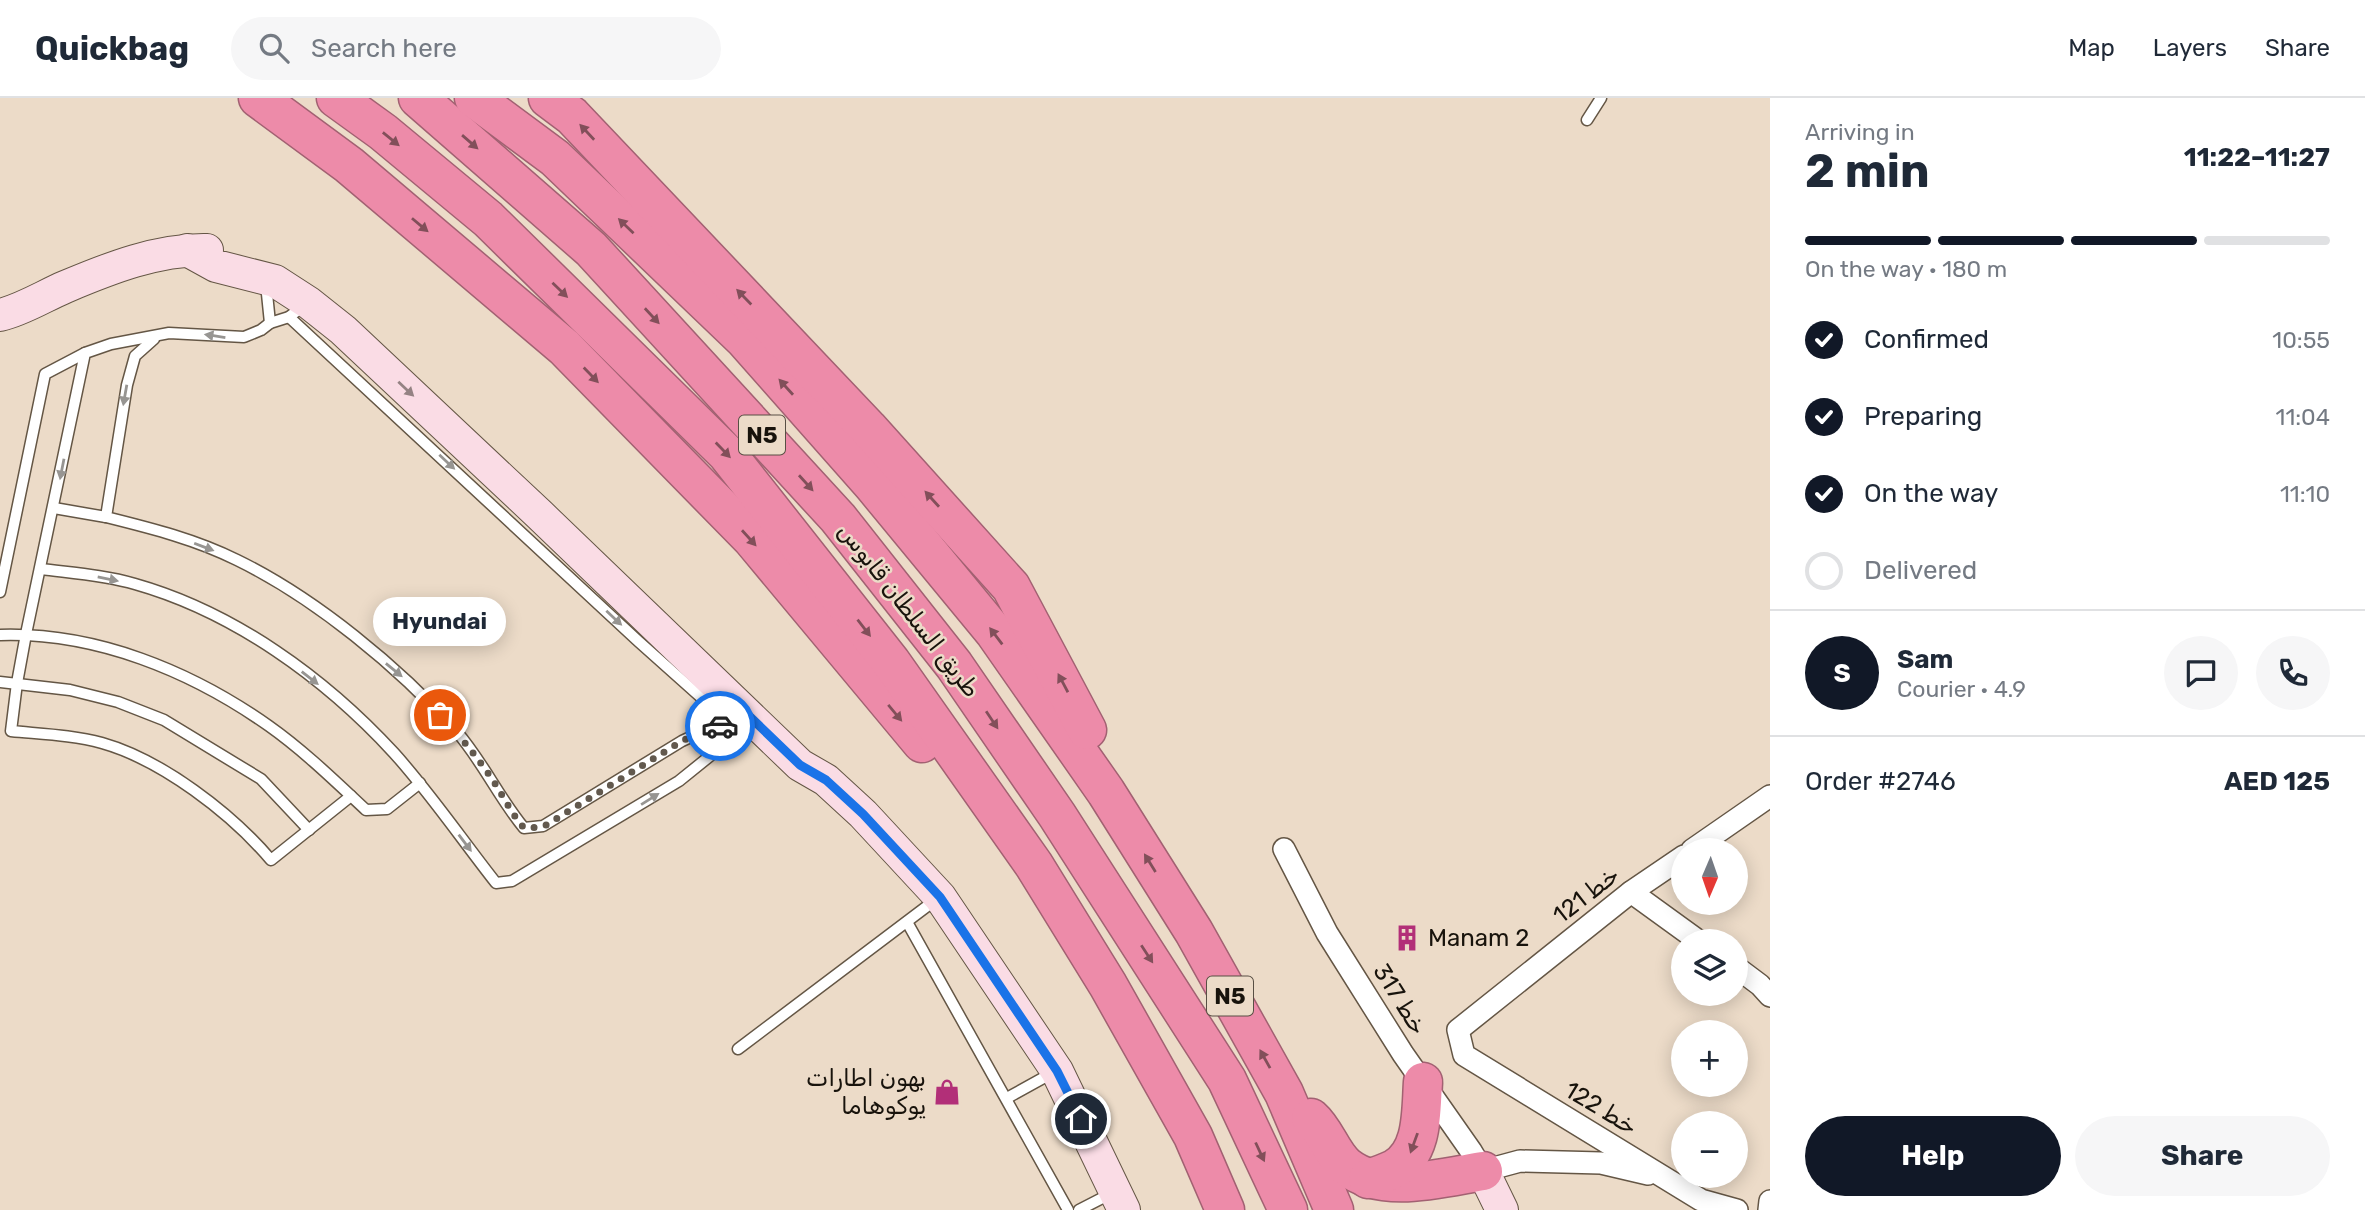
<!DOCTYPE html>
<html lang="en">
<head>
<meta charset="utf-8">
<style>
	:root { --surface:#fff; --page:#f6f6f7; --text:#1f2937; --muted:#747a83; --line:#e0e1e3; --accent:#111827 }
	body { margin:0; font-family:Rubik,Vazirmatn,sans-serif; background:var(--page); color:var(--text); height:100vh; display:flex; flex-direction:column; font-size:26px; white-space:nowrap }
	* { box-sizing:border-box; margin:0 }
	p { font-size:23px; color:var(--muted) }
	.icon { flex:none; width:38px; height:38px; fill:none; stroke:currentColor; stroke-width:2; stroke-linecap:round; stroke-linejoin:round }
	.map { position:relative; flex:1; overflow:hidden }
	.sheet { display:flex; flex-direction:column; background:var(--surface); width:595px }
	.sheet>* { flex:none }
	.needle { width:46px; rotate:182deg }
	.tools { position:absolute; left:1671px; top:740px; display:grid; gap:14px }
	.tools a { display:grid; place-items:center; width:77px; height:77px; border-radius:50%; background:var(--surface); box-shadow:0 4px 18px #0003; font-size:35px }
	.pin { position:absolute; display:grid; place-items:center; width:60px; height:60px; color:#fff; margin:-30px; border:4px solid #fff; border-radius:50%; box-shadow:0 2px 7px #0007 }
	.courier { position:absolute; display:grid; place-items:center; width:70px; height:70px; margin:-35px; border:5px solid #1a73e8; border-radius:50%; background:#fff; color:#222; box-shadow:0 2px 9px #0007 }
	.bubble { position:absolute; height:49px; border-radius:24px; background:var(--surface); box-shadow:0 4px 18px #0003; font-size:23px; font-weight:700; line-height:49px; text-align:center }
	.head em { font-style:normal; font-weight:700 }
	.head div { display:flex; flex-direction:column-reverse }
	.head { display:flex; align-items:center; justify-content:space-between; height:119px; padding:0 35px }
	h1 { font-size:46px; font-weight:700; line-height:52px }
	.bar { display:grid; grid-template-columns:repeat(4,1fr); gap:10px 7px; align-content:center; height:84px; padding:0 35px }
	.bar i { height:9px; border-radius:5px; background:var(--line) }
	.bar .current { background:var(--accent) }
	.bar p { grid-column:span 4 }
	.line { display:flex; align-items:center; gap:18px; padding:0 35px; border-top:2px solid var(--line) }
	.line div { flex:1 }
	.round { display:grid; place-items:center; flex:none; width:74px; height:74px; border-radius:37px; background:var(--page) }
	ol { padding:0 35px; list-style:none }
	li { display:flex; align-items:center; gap:21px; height:77px }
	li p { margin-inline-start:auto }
	li .icon { padding:7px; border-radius:50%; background:var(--accent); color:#fff; stroke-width:4 }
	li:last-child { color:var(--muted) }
	li i { width:38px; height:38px; border:4px solid var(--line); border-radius:50% }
	.button { display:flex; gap:14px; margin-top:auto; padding:14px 35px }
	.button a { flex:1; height:80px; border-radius:42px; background:var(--accent); color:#fff; font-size:28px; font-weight:700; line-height:80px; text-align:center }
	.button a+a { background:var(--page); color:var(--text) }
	header { display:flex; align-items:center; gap:42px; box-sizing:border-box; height:98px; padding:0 35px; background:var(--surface); border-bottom:2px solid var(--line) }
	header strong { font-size:33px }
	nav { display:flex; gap:38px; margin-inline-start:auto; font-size:24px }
	.search { width:490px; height:63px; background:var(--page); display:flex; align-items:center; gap:18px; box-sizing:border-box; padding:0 24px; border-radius:38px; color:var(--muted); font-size:26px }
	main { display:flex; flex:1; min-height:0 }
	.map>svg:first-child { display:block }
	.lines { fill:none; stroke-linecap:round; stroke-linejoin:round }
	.lane-casing { stroke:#645645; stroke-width:13 }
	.street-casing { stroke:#645645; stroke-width:24 }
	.secondary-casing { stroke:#645645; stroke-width:34 }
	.highway-casing { stroke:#a26172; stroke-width:41 }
	.lane { stroke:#fff; stroke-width:10 }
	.street { stroke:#fff; stroke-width:21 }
	.secondary { stroke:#fadce5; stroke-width:32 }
	.highway { stroke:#ed8ba9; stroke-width:38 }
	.oneway { fill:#824f5a }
	.oneway2 { fill:#979592 }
	.oneway3 { fill:#948283 }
	.done { stroke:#62594e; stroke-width:7; stroke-dasharray:0 12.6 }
	.route { stroke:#1a73e8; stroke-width:9 }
	.labels { text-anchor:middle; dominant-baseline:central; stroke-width:5; stroke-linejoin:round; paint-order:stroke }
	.shield { fill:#ecdbc8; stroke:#584f44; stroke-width:2 }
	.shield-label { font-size:23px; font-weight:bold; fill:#18130c }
	.street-label { font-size:24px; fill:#18130c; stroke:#ecdbc8 }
	.poi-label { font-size:24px; fill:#18130c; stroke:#ecdbc8; text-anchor:start }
</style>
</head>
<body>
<header>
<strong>Quickbag</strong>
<div class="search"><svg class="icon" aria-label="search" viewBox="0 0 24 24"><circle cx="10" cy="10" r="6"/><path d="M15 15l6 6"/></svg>Search here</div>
<nav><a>Map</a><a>Layers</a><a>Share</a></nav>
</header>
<main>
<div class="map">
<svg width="1770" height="1112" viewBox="0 0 1770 1112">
	<rect width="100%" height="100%" fill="#ecdbc8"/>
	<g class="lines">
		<g class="lane-casing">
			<g id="lane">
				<polyline points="1587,22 1601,0"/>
				<polyline points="266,186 270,225"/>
				<path d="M306,206L289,219L270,225L261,232L244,239L169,235L111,246L85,255L26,536L17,585L11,633C41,636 73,637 102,645C162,662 231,715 271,762L351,698"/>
				<polyline points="289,219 638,543 732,627"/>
				<path d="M154,241L135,258L127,287L106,419C150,430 195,441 237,462C315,500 399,569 457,634C483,664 499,700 524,730L543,728L682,643L710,630L732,627"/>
				<polyline points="54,410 106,419"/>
				<path d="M41,471C72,475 104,477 135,486C234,514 325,580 394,655C431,696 462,742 496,785L512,783L679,683L710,658L734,625"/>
				<polyline points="0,494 45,276 85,255"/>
				<path d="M0,537C96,534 191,573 269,628C303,652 335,683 366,712L387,711L420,685"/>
				<polyline points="0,584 70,592 118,604 164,622 261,681 309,732"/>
				<polyline points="907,824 1068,1112"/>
				<polyline points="738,951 938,800"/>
				<polyline points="1007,1000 1054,974"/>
				<polyline points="1079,1112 1114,1094"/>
			</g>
		</g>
		<g class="street-casing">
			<g id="street">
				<polyline points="1284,751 1327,835 1403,956 1471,1053 1483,1073 1520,1063 1601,1065 1648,1076"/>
				<polyline points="1692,752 1770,698"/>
				<polyline points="1684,758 1631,794 1458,932 1464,957 1701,1102 1737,1112"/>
				<polyline points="1631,794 1700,844"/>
				<polyline points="1736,869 1760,887 1770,898"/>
				<polyline points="1769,1112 1770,1103"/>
			</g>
		</g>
		<g class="secondary-casing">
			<g id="secondary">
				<polyline points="187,152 216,168 275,183 309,205 343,232 540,417 800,667 826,682 863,716 940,799 1057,973 1124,1112"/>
				<path d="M0,217C22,212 44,198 65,189C110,170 158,151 207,152"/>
				<polyline points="1483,1073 1502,1112"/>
			</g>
		</g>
		<g class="highway-casing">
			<g id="highway">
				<polyline points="258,0 349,67 564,249 752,441 922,645"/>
				<polyline points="336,0 383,34 488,121 727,356 891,564 1034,767 1108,887 1193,1038 1225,1112"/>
				<polyline points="418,0 591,151 838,420 954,567 1057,717 1227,982 1288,1112"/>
				<polyline points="474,0 555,60 744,241 873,387 995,535 1106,694 1194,834 1284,995 1334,1112"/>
				<polyline points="548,0 572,18 868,330 1011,489 1087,632"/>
				<path d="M1311,1020C1326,1033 1331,1055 1346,1068C1382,1097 1441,1080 1483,1073"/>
				<path d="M1368,1081C1377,1078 1386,1075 1394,1071C1424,1055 1421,1012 1423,984"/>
			</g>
		</g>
		<use href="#lane" class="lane"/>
		<use href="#street" class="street"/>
		<use href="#secondary" class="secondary"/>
		<use href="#highway" class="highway"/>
	</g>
	<defs><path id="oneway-solid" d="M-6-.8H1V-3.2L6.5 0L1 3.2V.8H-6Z" transform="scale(1.75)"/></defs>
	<g class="oneway">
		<use href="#oneway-solid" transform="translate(587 34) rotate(-133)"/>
		<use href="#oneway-solid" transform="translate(391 41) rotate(39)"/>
		<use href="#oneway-solid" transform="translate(470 44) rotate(41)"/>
		<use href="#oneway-solid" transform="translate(420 127) rotate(40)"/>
		<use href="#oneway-solid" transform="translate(626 128) rotate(-136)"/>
		<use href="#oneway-solid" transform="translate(560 192) rotate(44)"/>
		<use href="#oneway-solid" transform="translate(744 199) rotate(-134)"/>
		<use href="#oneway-solid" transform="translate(652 218) rotate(47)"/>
		<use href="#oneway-solid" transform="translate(591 277) rotate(46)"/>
		<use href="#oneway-solid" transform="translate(786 289) rotate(-132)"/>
		<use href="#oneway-solid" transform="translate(723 352) rotate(46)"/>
		<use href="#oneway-solid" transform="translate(806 385) rotate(48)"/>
		<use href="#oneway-solid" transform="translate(932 401) rotate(-132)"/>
		<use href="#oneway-solid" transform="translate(749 440) rotate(48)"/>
		<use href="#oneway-solid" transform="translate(864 530) rotate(52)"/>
		<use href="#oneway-solid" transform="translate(996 538) rotate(-127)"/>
		<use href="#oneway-solid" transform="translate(1063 585) rotate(-118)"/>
		<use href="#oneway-solid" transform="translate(895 615) rotate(50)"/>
		<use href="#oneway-solid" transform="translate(992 622) rotate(56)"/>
		<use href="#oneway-solid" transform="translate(1150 765) rotate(-122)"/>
		<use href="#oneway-solid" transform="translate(1147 856) rotate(57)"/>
		<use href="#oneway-solid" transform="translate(1265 961) rotate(-119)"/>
		<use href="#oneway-solid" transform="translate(1414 1045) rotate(110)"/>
		<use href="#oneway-solid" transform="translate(1260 1054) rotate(65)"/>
	</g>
	<g class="oneway2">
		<use href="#oneway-solid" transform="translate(215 238) rotate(-171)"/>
		<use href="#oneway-solid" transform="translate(125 297) rotate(100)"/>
		<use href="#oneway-solid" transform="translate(447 364) rotate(43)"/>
		<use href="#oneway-solid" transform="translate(62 371) rotate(101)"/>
		<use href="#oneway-solid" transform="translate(204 449) rotate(21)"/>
		<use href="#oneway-solid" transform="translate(108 481) rotate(11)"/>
		<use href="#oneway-solid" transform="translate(614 520) rotate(43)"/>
		<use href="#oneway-solid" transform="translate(394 572) rotate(39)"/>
		<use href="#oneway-solid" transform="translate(310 580) rotate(38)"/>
		<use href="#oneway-solid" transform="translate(650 701) rotate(-32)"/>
		<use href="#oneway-solid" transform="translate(465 745) rotate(53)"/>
	</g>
	<use class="oneway3" href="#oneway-solid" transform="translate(406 291) rotate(43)"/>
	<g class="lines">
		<path class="done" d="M440,617C458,636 475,656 490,678C502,695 510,714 524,730L543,729L682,643L710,630L720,628"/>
		<polyline class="route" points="720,628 732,627 746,615 800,667 826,682 863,716 940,799 1057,973 1081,1021"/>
	</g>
	<defs>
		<g id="building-bare" transform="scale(2.1)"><path d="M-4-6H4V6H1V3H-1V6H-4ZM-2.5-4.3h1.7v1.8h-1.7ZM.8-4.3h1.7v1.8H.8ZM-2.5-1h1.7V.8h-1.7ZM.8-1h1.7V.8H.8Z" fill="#b22f78" stroke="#ecdbc8" stroke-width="2.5" paint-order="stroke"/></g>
		<g id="shop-bare" transform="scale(2.1)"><path d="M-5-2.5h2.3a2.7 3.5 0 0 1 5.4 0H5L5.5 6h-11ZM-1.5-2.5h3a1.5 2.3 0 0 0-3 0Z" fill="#b22f78" stroke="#ecdbc8" stroke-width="2.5" paint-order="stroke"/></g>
	</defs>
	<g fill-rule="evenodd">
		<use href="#building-bare" x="1407" y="840"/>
		<use href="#shop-bare" x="947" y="994"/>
	</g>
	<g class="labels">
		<g class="shield">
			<rect x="739" y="317.5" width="46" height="39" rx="5"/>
			<rect x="1207" y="878.5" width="46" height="39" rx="5"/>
		</g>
		<g class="shield-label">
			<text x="762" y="337">N5</text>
			<text x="1230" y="898">N5</text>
		</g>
		<g class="street-label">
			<text transform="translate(909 512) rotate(52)">طريق السلطان قابوس</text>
			<text transform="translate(1586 797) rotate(-38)">خط 121</text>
			<text transform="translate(1400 901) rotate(58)">خط 317</text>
			<text transform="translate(1601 1010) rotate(31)">خط 122</text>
		</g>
		<g class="poi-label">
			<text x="1428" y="840">Manam 2</text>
			<text x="926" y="980" text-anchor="end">بهون اطارات<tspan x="926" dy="28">يوكوهاما</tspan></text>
		</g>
	</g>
</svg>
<div class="tools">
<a><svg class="needle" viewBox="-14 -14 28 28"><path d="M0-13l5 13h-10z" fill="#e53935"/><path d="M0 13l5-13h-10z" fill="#747a83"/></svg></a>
<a><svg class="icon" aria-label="layers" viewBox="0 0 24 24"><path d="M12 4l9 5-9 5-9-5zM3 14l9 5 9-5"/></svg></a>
<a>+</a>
<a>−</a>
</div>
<div class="pin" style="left:440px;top:617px;background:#ea580c"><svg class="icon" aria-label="bag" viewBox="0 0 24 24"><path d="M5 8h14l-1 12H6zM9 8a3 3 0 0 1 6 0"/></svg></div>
<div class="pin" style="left:1081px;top:1021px;background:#1f2937"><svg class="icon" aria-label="home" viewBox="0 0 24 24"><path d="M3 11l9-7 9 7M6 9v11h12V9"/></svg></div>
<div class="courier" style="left:720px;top:628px"><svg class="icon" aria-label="car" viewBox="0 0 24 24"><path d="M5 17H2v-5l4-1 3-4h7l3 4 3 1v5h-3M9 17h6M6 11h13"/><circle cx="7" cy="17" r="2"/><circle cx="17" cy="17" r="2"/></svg></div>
<div class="bubble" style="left:373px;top:499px;width:133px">Hyundai</div>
</div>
<section class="sheet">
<div class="head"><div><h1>2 min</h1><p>Arriving in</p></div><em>11:22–11:27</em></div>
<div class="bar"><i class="current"></i><i class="current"></i><i class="current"></i><i></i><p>On the way · 180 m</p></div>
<ol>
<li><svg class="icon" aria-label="check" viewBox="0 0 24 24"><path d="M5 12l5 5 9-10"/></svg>Confirmed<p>10:55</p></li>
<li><svg class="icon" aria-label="check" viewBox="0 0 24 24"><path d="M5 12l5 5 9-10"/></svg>Preparing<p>11:04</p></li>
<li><svg class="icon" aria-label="check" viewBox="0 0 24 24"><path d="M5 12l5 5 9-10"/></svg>On the way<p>11:10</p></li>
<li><i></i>Delivered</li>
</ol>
<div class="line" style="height:126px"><b class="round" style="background:var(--accent);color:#fff">S</b><div><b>Sam</b><p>Courier · 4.9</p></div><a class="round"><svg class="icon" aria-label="chat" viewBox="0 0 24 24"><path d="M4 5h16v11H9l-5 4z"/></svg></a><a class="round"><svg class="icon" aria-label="phone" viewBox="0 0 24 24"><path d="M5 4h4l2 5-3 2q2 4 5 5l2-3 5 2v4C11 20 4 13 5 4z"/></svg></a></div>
<div class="line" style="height:91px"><div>Order #2746</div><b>AED 125</b></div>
<div class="button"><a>Help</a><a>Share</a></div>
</section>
</main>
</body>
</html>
